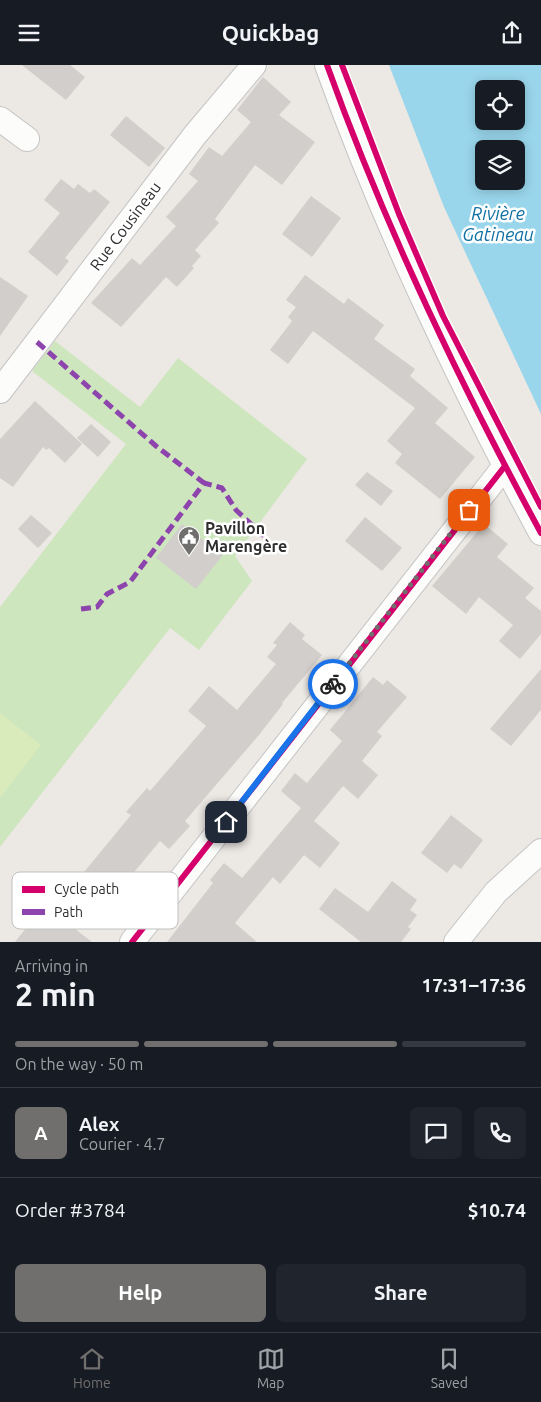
<!DOCTYPE html>
<html lang="en">
<head>
<meta charset="utf-8">
<style>
	:root { --surface:#171b24; --page:#20242c; --text:#f1f3f6; --muted:#9ea1a6; --line:#363941; --accent:#706f6e }
	body { margin:0; font-family:Ubuntu,sans-serif; background:var(--page); color:var(--text); height:100vh; display:flex; flex-direction:column; font-size:19px; white-space:nowrap }
	* { box-sizing:border-box; margin:0 }
	p { font-size:16px; color:var(--muted) }
	.icon { flex:none; width:28px; height:28px; fill:none; stroke:currentColor; stroke-width:2; stroke-linecap:round; stroke-linejoin:round }
	.map { position:relative; height:877px; overflow:hidden }
	.panel { display:flex; flex-direction:column; background:var(--surface); flex:1 }
	.panel>* { flex:none }
	.controls { position:absolute; left:475px; top:15px; display:grid; gap:10px }
	.controls a { display:grid; place-items:center; width:50px; height:50px; border-radius:8px; background:var(--surface); box-shadow:0 2px 12px #0003; font-size:25px }
	.pin { position:absolute; display:grid; place-items:center; width:42px; height:42px; color:#fff; margin:-21px; border-radius:10px; box-shadow:0 2px 8px #0006 }
	.courier { position:absolute; display:grid; place-items:center; width:50px; height:50px; margin:-25px; border:4px solid #1a73e8; border-radius:50%; background:#fff; color:#222; box-shadow:0 1px 6px #0007 }
	.summary em { font-style:normal; font-weight:700 }
	.summary div { display:flex; flex-direction:column-reverse }
	.summary { display:flex; align-items:center; justify-content:space-between; height:85px; padding:0 15px }
	h1 { font-size:32px; font-weight:700; line-height:38px }
	.bar { display:grid; grid-template-columns:repeat(4,1fr); gap:8px 5px; align-content:center; height:60px; padding:0 15px }
	.bar i { height:6px; border-radius:4px; background:var(--line) }
	.bar .on { background:var(--accent) }
	.bar p { grid-column:span 4 }
	.line { display:flex; align-items:center; gap:12px; padding:0 15px; border-top:1px solid var(--line) }
	.line div { flex:1 }
	.round { display:grid; place-items:center; flex:none; width:52px; height:52px; border-radius:8px; background:var(--page) }
	.cta { display:flex; gap:10px; margin-top:auto; padding:10px 15px }
	.cta a { flex:1; height:58px; border-radius:8px; background:var(--accent); color:#fff; font-size:20px; font-weight:700; line-height:58px; text-align:center }
	.cta a+a { background:var(--page); color:var(--text) }
	header { display:flex; justify-content:space-between; align-items:center; height:65px; padding:0 15px; background:var(--surface); font-size:22px; font-weight:700 }
	.tabs { display:flex; justify-content:space-around; align-items:center; height:70px; border-top:1px solid var(--line); background:var(--surface); font-size:14px; color:var(--muted) }
	.tabs a { display:grid; justify-items:center; gap:2px }
	.tabs .on { color:var(--accent) }
	.map>svg:first-child { display:block }
	.green { fill:#cee6be }
	.pitch { fill:#d9eabb }
	.water { fill:#99d6ec; fill-rule:evenodd }
	.building { fill:#d1cecb }
	.lines { fill:none; stroke-linecap:round; stroke-linejoin:round }
	.minor-casing { stroke:#c5c4c5; stroke-width:26 }
	.minor { stroke:#fcfcfb; stroke-width:24 }
	.quiet { stroke:#8e44ad; stroke-width:5; stroke-dasharray:10 5; stroke-linecap:butt }
	.cycleway-casing { stroke:#fff; stroke-width:9 }
	.cycleway { stroke:#d6006c; stroke-width:6 }
	.done { stroke:#706f6e; stroke-width:5; stroke-dasharray:0 9 }
	.route { stroke:#1a73e8; stroke-width:6 }
	.labels { text-anchor:middle; dominant-baseline:central; stroke-width:5; stroke-linejoin:round; paint-order:stroke }
	.street-label { font-size:16px; fill:#2e2e2e; stroke:#fff }
	.poi-label { font-size:16px; font-weight:bold; fill:#2e2e2e; stroke:#fff; text-anchor:start }
	.water-label { font-size:18px; font-style:italic; fill:#0d6fa3; stroke:#fff }
	.key { fill:#fff; stroke:#c0c0c0; stroke-width:1 }
	.key-label { font-size:14px; fill:#2e2e2e }
</style>
</head>
<body>
<header><svg class="icon" aria-label="menu" viewBox="0 0 24 24"><path d="M4 6h16M4 12h16M4 18h16"/></svg>Quickbag<svg class="icon" aria-label="share" viewBox="0 0 24 24"><path d="M12 15V3M7 8l5-5 5 5M5 13v7h14v-7"/></svg></header>
<div class="map">
<svg width="541" height="877" viewBox="0 0 541 877">
	<rect width="100%" height="100%" fill="#ece8e4"/>
	<polygon class="green" points="55,276 140,342 178,293 307,394 235,491 252,516 199,585 170,563 0,782 0,542 126,379 32,306"/>
	<polygon class="pitch" points="0,648 41,680 0,733"/>
	<path class="water" d="M389,0H541V349L444,142ZM484,24H516V56H484ZM484,84H516V116H484Z"/>
	<g class="building">
		<polygon points="22,0 70,0 85,12 66,35"/>
		<polygon points="263,12 291,37 279,50 315,77 282,120 255,100 215,154 219,158 195,185 201,191 192,201 194,203 177,222 166,212 121,262 91,238 132,193 140,200 176,161 166,152 198,116 189,109 209,82 222,91 251,57 237,45"/>
		<polygon points="126,51 165,83 149,102 110,70"/>
		<polygon points="61,114 74,124 78,119 90,128 94,124 110,137 65,193 69,196 57,211 28,187 60,148 44,135"/>
		<polygon points="311,131 341,153 312,192 282,169"/>
		<polygon points="305,210 344,239 348,233 384,260 374,274 415,304 410,311 448,343 435,358 475,392 440,434 395,398 402,389 387,376 415,343 313,266 288,299 270,285 292,256 288,252 296,242 286,235"/>
		<polygon points="0,212 28,231 0,271"/>
		<polygon points="35,336 82,379 65,398 49,383 46,385 43,382 13,422 0,413 0,374"/>
		<polygon points="91,359 111,377 98,392 77,373"/>
		<polygon points="367,407 393,426 381,441 355,420"/>
		<polygon points="31,450 52,468 38,483 18,464"/>
		<polygon points="365,452 402,483 382,506 345,476"/>
		<polygon points="182,459 223,490 196,524 156,493"/>
		<polygon points="484,459 508,479 497,492 534,523 525,533 541,546 541,569 520,594 499,576 513,560 479,532 466,549 432,521"/>
		<polygon points="290,557 305,570 302,574 322,590 282,638 283,639 259,670 185,756 190,761 169,784 160,776 125,818 133,826 120,842 105,829 75,864 92,877 15,877 67,811 75,818 131,750 126,747 147,723 150,726 206,661 188,646 209,621 237,645 276,599 267,592 277,580 273,578"/>
		<polygon points="541,604 541,645 511,681 490,664"/>
		<polygon points="373,612 383,620 387,615 407,632 377,667 382,671 362,696 378,710 358,734 343,721 314,756 340,778 320,803 304,790 280,819 273,812 235,858 257,877 167,877 213,818 210,815 224,798 242,813 301,743 281,726 295,708 307,718 342,676 330,665"/>
		<polygon points="451,750 483,775 461,804 454,799 447,808 421,788"/>
		<polygon points="392,816 417,835 410,845 417,850 408,862 411,864 401,877 361,877 319,844 335,823 368,847"/>
	</g>
	<g class="lines">
		<g class="minor-casing">
			<g id="minor">
				<path d="M327,0C385,162 459,317 541,468"/>
				<polyline points="0,54 27,74"/>
				<polyline points="0,326 195,70 254,0"/>
				<polyline points="132,877 505,401"/>
				<polyline points="456,877 496,827 541,786"/>
			</g>
		</g>
		<use href="#minor" class="minor"/>
		<g class="quiet">
			<polyline points="37,277 156,381 204,418"/>
			<polyline points="81,544 97,542 107,529 130,517 204,418 222,423 236,445 264,471"/>
		</g>
		<g class="cycleway-casing">
			<g id="cycleway">
				<path d="M327,0C385,162 459,317 541,468"/>
				<polyline points="342,0 399,149 443,251 541,442"/>
				<polyline points="132,877 505,401"/>
			</g>
		</g>
		<use href="#cycleway" class="cycleway"/>
	</g>
	<g class="lines">
		<polyline class="done" points="333,619 469,445"/>
		<polyline class="route" points="226,757 333,619"/>
	</g>
	<defs>
		<g id="civic-pin" transform="scale(1.125)"><path d="M0 17L-7.5 6A9.5 9.5 0 1 1 7.5 6Z" fill="#706f6e" stroke="#fff"/><path d="M-.6-6.5H3V-4.5H.6V-3L4-1V1h2V6H-6V1h2V-1L-.6-3ZM-1.2 2.5V6h2.4V2.5Z" fill="#fff"/></g>
	</defs>
	<g fill-rule="evenodd">
		<use href="#civic-pin" x="189" y="472"/>
	</g>
	<g class="labels">
		<g class="street-label">
			<text transform="translate(125 161) rotate(-53)">Rue Cousineau</text>
		</g>
		<g class="poi-label">
			<text x="205" y="463">Pavillon<tspan x="205" dy="18">Marengère</tspan></text>
		</g>
		<g class="water-label">
			<text x="498" y="148">Rivière<tspan x="498" dy="21">Gatineau</tspan></text>
		</g>
	</g>
	<rect x="12" y="807" width="166" height="57" rx="8" class="key"/>
	<rect x="22" y="821" width="23" height="7" fill="#d6006c"/>
	<rect x="22" y="844" width="23" height="6" fill="#8e44ad"/>
	<g class="key-label">
		<text x="54" y="829">Cycle path</text>
		<text x="54" y="852">Path</text>
	</g>
</svg>
<div class="controls">
<a><svg class="icon" aria-label="locate" viewBox="0 0 24 24"><circle cx="12" cy="12" r="6"/><path d="M12 2v4M12 18v4M2 12h4M18 12h4"/></svg></a>
<a><svg class="icon" aria-label="layers" viewBox="0 0 24 24"><path d="M12 4l9 5-9 5-9-5zM3 14l9 5 9-5"/></svg></a>
</div>
<div class="pin" style="left:469px;top:445px;background:#ea580c"><svg class="icon" aria-label="bag" viewBox="0 0 24 24"><path d="M5 8h14l-1 12H6zM9 8a3 3 0 0 1 6 0"/></svg></div>
<div class="pin" style="left:226px;top:757px;background:#1f2937"><svg class="icon" aria-label="home" viewBox="0 0 24 24"><path d="M3 11l9-7 9 7M6 9v11h12V9"/></svg></div>
<div class="courier" style="left:333px;top:619px"><svg class="icon" aria-label="bike" viewBox="0 0 24 24"><circle cx="6" cy="16" r="4"/><circle cx="18" cy="16" r="4"/><path d="M6 16l4-8h5l3 8M10 8l3 8H6M13 5h3"/></svg></div>
</div>
<section class="panel">
<div class="summary"><div><h1>2 min</h1><p>Arriving in</p></div><em>17:31–17:36</em></div>
<div class="bar"><i class="on"></i><i class="on"></i><i class="on"></i><i></i><p>On the way · 50 m</p></div>
<div class="line" style="height:90px"><b class="round" style="background:var(--accent);color:#fff">A</b><div><b>Alex</b><p>Courier · 4.7</p></div><a class="round"><svg class="icon" aria-label="chat" viewBox="0 0 24 24"><path d="M4 5h16v11H9l-5 4z"/></svg></a><a class="round"><svg class="icon" aria-label="phone" viewBox="0 0 24 24"><path d="M5 4h4l2 5-3 2q2 4 5 5l2-3 5 2v4C11 20 4 13 5 4z"/></svg></a></div>
<div class="line" style="height:65px"><div>Order #3784</div><b>$10.74</b></div>
<div class="cta"><a>Help</a><a>Share</a></div>
</section>
<nav class="tabs">
<a class="on"><svg class="icon" aria-label="home" viewBox="0 0 24 24"><path d="M3 11l9-7 9 7M6 9v11h12V9"/></svg>Home</a>
<a><svg class="icon" aria-label="map" viewBox="0 0 24 24"><path d="M3 6l6-2 6 2 6-2v14l-6 2-6-2-6 2zM9 4v14M15 6v14"/></svg>Map</a>
<a><svg class="icon" aria-label="saved" viewBox="0 0 24 24"><path d="M7 4h10v16l-5-4-5 4z"/></svg>Saved</a>
</nav>
</body>
</html>
